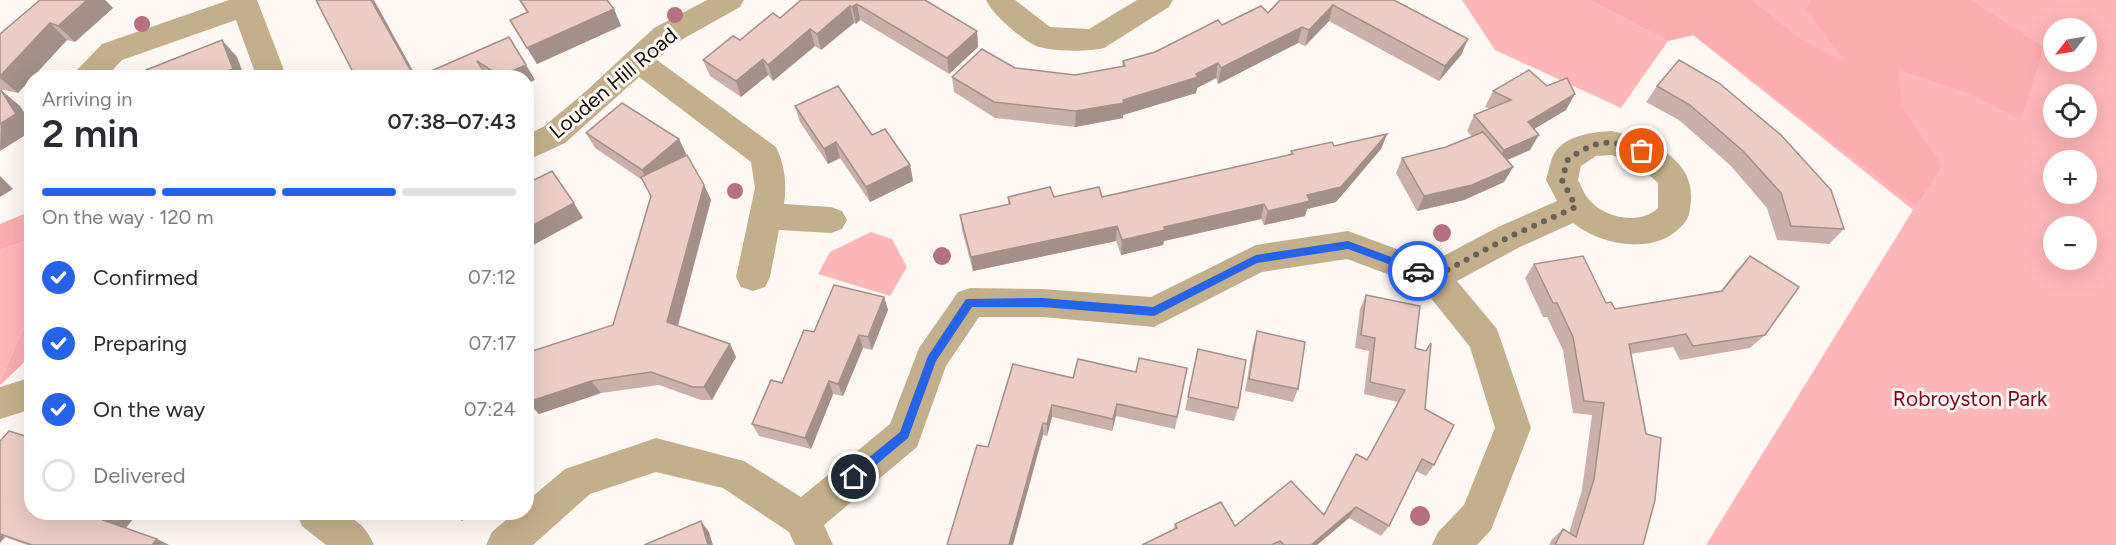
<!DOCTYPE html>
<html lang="en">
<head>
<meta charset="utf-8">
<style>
	:root { --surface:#fff; --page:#f7f7f7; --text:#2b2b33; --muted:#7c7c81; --line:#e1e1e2; --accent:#2563eb }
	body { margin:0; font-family:Figtree,sans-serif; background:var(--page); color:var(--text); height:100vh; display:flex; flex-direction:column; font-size:22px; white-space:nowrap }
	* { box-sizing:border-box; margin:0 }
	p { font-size:20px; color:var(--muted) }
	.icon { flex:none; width:33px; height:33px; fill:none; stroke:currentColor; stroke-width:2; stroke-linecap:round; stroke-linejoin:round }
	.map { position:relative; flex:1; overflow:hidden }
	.details { position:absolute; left:24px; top:70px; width:510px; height:450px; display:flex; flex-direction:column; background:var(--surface); border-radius:24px; box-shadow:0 6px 24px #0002 }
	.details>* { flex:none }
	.needle { width:39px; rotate:239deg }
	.fabs { position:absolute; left:2043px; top:18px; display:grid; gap:12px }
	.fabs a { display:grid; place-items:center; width:54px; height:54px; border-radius:50%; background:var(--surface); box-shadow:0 6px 24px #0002; font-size:30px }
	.pin { position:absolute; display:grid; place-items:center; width:51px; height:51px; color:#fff; margin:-26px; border:3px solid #fff; border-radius:50%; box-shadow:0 2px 6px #0007 }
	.courier { position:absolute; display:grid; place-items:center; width:60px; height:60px; margin:-30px; border:4px solid #2563eb; border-radius:50%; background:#fff; color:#222; box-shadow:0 2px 8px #0007 }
	.summary em { font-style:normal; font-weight:600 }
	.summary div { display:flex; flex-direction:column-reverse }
	.summary { display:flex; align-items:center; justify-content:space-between; height:102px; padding:0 18px }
	h1 { font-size:39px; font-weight:600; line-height:45px }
	.bar { display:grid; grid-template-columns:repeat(4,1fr); gap:9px 6px; align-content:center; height:72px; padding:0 18px }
	.bar i { height:8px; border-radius:4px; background:var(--line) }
	.bar .on { background:var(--accent) }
	.bar p { grid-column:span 4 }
	ol { padding:0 18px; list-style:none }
	li { display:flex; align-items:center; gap:18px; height:66px }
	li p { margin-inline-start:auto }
	li .icon { padding:6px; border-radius:50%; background:var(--accent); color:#fff; stroke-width:4 }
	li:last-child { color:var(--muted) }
	li i { width:33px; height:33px; border:3px solid var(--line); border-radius:50% }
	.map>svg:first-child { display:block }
	.green { fill:#feb6b7; fill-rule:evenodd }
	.forest { fill:#fdadae }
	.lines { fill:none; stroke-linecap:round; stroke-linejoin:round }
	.minor { fill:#c4af8c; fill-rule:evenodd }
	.tree { fill:#b6707f }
	.wall { fill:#cab0a8 }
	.shaded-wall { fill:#a49088 }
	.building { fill:#ebcdc3; stroke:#a49088; stroke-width:1.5 }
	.route { fill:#2563eb }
	.done { stroke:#68615b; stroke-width:6; stroke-dasharray:0 10.8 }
	.labels { text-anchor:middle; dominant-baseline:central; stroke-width:6; stroke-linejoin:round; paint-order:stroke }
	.street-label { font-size:21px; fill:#170f08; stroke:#fdf8f4 }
	.park-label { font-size:21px; fill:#7b001f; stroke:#fdf8f4 }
</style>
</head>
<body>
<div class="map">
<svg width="2116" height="545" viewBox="0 0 2116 545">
	<rect width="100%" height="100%" fill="#fdf8f4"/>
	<g class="green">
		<polygon points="1462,0 1589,0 1668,41 1621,108 1495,50"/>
		<path d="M1649,0H2116V545H1706L1913,210ZM2054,28H2086V62H2054ZM2054,94H2086V128H2054ZM2054,160H2086V194H2054ZM2054,226H2086V260H2054Z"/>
		<polygon points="871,232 892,239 907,267 890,296 818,274 830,252"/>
		<polygon points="31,239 31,311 0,381 0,250"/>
	</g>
	<g class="forest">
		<polygon points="1589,0 1751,0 1803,41 1846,63 1806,9 1812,0 1970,0 2044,47 2021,120 1973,95 1898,69 1903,109 1942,166 1916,206 1694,35 1668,41"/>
		<polygon points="31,211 31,239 0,250 0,224"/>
		<polygon points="31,311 31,356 0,385 0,381"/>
	</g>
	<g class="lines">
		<g class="minor">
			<polygon points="229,0 257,0 287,78 257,78 236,20 122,60 105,78 72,78 77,70 102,44"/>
			<path d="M707,0H744L740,7L674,44L657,60L776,147C785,165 787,185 784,204L831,207L842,211L847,220L842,229L831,233L779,230L770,277L765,287L753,291L741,287L736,277L755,188L751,162L639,77L565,143L526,161V135L543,127L585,92L654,28Z"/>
			<path d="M986,0H1015L1050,27L1089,29L1137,0H1173L1169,7L1104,48C1089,52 1048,52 1034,45C1020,38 992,14 986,0Z"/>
			<path d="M1612,131C1647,139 1694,157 1691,200C1690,208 1690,216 1685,222C1659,257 1602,246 1573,223L1520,247L1457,281L1497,329L1531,428L1491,530L1477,545H1432L1438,532L1464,505L1495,428L1470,347L1422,287L1347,259L1262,272L1154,327L1042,317H979L946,366L917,447L824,525L833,545H795L789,532L723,488L656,472L590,494L533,545H486L492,532L514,513H526V502L565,469L656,438L744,461L801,497L890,424L919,348L958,292L970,288L1042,289L1151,297L1256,245L1348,231L1432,262L1498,227L1557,201L1546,180C1549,171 1550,160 1555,152C1567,135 1593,132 1612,131ZM1612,155L1639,166L1658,183V208C1639,226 1602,218 1587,197C1583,192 1581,185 1578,180L1581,166L1596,156Z"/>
			<polygon points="32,377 32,409 0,419 0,387"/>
			<path d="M296,513C331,513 358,507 374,545H326L302,526Z"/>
		</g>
	</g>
	<g class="tree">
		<circle cx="675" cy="15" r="8"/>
		<circle cx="142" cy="24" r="8"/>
		<circle cx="735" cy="191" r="8"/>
		<circle cx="1442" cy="233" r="9"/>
		<circle cx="942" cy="256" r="9"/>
		<circle cx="1420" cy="516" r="10"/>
	</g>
	<g class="wall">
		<polygon points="40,0 105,0 113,8 75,42 67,40 18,93 0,89 0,34"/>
		<polygon points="519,0 607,0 614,9 621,26 537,64 510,20 527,13"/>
		<polygon points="801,0 925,0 977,31 978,47 949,74 860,20 856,24 854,23 821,50 815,46 773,81 768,75 741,97 710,76 703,60 780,18"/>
		<polygon points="1280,0 1394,0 1468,39 1461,55 1439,81 1329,21 1305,46 1298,43 1218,84 1216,78 1197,88 1196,93 1123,115 1123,118 1075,127 995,118 954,92 952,77 1015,68 1075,75 1122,66 1123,61 1155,52 1222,25 1268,13"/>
		<polygon points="509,37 535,80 526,78 417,77"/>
		<polygon points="1679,60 1844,229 1829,244 1777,240 1767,208 1731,166 1679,120 1646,102 1657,86"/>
		<polygon points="1493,91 1566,110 1534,129 1530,150 1507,160 1513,167 1504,182 1464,200 1417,211 1396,173 1402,158 1446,147 1472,137 1467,131 1474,115 1490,109 1485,107"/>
		<polygon points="795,106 872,135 910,165 913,181 870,202 840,158 828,164 800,122"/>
		<polygon points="586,133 679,139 686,154 682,158 704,185 711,200 678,326 730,344 736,357 712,400 701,400 659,385 601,393 539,414 528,402 613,325 651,196 642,180 595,148"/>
		<polygon points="1387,134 1381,149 1336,202 1307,209 1305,216 1264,225 1261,219 1164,241 1163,245 1121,255 1116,241 973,271 962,230 960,215 1008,205 1008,197 1102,197 1290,155 1291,151 1334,146"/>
		<polygon points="1750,256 1765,335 1750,348 1680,360 1673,347 1631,354 1643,545 1549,545 1552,539 1563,529 1569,533 1582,490 1592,415 1573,413 1563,350 1547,317 1543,317 1525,278 1534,264 1615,309 1720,292 1736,271"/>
		<polygon points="1366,295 1415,348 1434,465 1426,476 1416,471 1389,526 1381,536 1349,518 1317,545 1142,545 1173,530 1175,524 1235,526 1324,515 1367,460 1398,402 1364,394 1369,351 1355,348 1360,309"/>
		<polygon points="884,297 888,310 872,350 863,348 843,396 833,394 811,449 759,436 752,424 782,383"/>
		<polygon points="1257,331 1298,389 1293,402 1245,391 1253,345"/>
		<polygon points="1198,349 1238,408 1234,421 1185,410"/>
		<polygon points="1187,368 1175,429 1116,416 1112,431 1052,417 1047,436 1043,435 988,447 1073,378"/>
		<polygon points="0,441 32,513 136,515 126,528 157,539 169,545 27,545 5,537 0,543"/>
	</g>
	<g class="shaded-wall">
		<polygon points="87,0 105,0 113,8 75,42 58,26"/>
		<polygon points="371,0 374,0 417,78 415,78"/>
		<polygon points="857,4 860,20 856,24 852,7"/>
		<polygon points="1333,5 1329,21 1305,46 1309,30"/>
		<polygon points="850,6 854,23 821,50 817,34"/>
		<polygon points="614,9 621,26 537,64 527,48"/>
		<polygon points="50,23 67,40 18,93 0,78 0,76"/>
		<polygon points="1302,27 1298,43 1218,84 1221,68"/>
		<polygon points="810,29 815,46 773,81 768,65"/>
		<polygon points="977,31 978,47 949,74 947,58"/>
		<polygon points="1468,39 1461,55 1439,81 1445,66"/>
		<polygon points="222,40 237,57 245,78 211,78"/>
		<polygon points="763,59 768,75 741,97 736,81"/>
		<polygon points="1218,63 1216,78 1197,88 1196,93 1123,115 1123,118 1075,127 1076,111 1196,74"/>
		<polygon points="526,65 535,80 526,84 526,78 501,78 500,76"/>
		<polygon points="1,90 20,106 32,124 32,131 0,151"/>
		<polygon points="1575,94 1566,110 1519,138 1528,122"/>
		<polygon points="1387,134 1381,149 1336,202 1307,209 1305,216 1264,225 1268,211 1307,195"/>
		<polygon points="1539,135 1530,150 1496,165 1504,150"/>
		<polygon points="679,139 686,154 650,185 642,170"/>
		<polygon points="836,142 840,158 828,164 824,149"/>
		<polygon points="910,165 913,181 870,202 866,187"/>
		<polygon points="1513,167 1504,182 1464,200 1417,211 1424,196"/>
		<polygon points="0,176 13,189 0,197"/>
		<polygon points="704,185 711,200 675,336 667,322"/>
		<polygon points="574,203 583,218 526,249 526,229"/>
		<polygon points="1264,204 1261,219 1164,241 1163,245 1121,255 1122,240 1164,227"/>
		<polygon points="1117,226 1116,241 973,271 971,257"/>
		<polygon points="884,297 888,310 872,350 868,337"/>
		<polygon points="859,335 863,348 843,396 838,384"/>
		<polygon points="730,344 736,357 712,400 704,387"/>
		<polygon points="591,381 601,393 539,414 528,402"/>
		<polygon points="829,381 833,394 811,449 805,438"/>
		<polygon points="1117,404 1116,416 1112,431 1113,419"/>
		<polygon points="1052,405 1052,417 1047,436 1047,424"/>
		<polygon points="1043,423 1043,435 1013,545 1009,545"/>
		<polygon points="32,467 32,477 26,474"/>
		<polygon points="1356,507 1349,518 1317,545 1311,545"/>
		<polygon points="108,513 132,513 136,515 124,530 103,520"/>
		<polygon points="453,513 472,513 462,521"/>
		<polygon points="701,521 709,532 713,545 708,545"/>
		<polygon points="0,535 5,537 0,543"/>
		<polygon points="157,539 169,545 152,545"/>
	</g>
	<g class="building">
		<polygon points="40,0 87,0 58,26 50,23 0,76 0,34"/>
		<polygon points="316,0 371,0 415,78 356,78"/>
		<polygon points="520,0 607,0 614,9 527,48 510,20 528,12"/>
		<polygon points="801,0 925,0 977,31 947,58 857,4 852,7 850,6 817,34 810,29 768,65 763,59 736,81 703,60 733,36 740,40 773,13 780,18"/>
		<polygon points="1280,0 1394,0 1468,39 1445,66 1333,5 1309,30 1302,27 1221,68 1218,63 1196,74 1198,77 1123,100 1124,103 1076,111 994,102 952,77 982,49 1015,68 1075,75 1125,66 1123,61 1155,52 1218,20 1222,25 1261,6 1268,13"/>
		<polygon points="509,37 526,65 500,76 477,61 488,78 415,78"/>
		<polygon points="222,40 233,69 211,78 149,78 146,70"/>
		<polygon points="1679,60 1719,83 1781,135 1831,190 1844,229 1791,226 1781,193 1743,151 1690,105 1657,86"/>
		<polygon points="1529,70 1547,86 1567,78 1575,94 1528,122 1539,135 1504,150 1474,115 1511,100 1493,91"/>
		<polygon points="838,86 872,135 885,129 910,165 866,187 836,142 824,149 795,106"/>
		<polygon points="1,90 16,114 0,124 0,91"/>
		<polygon points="622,103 679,139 642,170 586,133"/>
		<polygon points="1483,132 1513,167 1472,185 1424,196 1402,158 1446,147"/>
		<polygon points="1387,134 1341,187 1307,195 1310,201 1268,211 1264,204 1164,227 1165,230 1122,240 1117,226 971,257 960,215 1010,204 1008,197 1050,187 1054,197 1099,187 1102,197 1293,154 1291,151 1332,142 1334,146"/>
		<polygon points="687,155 704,185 667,322 730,344 704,387 693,387 651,372 591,381 528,402 526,393 526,353 613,325 651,196 641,177"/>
		<polygon points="552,171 574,203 526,229 526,184"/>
		<polygon points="1583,256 1606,303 1611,302 1615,309 1722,291 1750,256 1799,287 1765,335 1693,346 1686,334 1629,344 1646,434 1661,438 1655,500 1643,545 1555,545 1563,529 1576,537 1594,479 1604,403 1584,401 1573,337 1557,303 1553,303 1534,264"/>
		<polygon points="834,285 884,297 868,337 859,335 838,384 829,381 805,438 752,424 771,380 782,383 804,330 814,332"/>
		<polygon points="1366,295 1420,306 1415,348 1426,351 1431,343 1425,409 1454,425 1434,465 1422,459 1389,526 1356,507 1311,545 1284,545 1280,541 1271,545 1142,545 1177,528 1175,524 1221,502 1235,526 1291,481 1324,515 1356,454 1367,460 1405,390 1370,382 1375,338 1361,335"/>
		<polygon points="1257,331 1305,342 1298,389 1249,379"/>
		<polygon points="1198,349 1246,360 1238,408 1188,397"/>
		<polygon points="1139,358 1187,368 1177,417 1117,404 1113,419 1052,405 1047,424 1043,423 1009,545 947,545 977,445 988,447 1013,364 1073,378 1078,359 1136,372"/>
		<polygon points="9,431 32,438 32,467 26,474 32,476 32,513 108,513 103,520 157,539 152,545 32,545 0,534 0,441"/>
		<polygon points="701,521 708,545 644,545"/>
	</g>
	<polygon class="route" points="1348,241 1421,268 1423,271 1418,275 1348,249 1257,263 1154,316 1042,307 972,307 936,361 908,438 857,481 850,481 850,473 900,432 928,356 966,299 1042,298 1153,307 1256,255"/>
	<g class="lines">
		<path class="done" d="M1418,271L1434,277L1509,237L1576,207L1562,180L1568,159C1597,140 1609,138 1642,151"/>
	</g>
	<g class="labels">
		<g class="street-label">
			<text transform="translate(613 83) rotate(-40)">Louden Hill Road</text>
		</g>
		<g class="park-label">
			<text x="1970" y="398">Robroyston Park</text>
		</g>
	</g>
</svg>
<div class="fabs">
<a><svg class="needle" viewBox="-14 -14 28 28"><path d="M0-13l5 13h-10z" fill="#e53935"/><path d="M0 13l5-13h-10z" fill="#7c7c81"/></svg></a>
<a><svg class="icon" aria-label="locate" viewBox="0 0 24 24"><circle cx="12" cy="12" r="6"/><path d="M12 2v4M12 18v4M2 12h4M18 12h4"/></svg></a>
<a>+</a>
<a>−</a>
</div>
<div class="pin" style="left:1642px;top:151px;background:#ea580c"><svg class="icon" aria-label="bag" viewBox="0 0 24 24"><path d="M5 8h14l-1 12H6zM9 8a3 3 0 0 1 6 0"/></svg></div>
<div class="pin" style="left:854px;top:477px;background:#1f2937"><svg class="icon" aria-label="home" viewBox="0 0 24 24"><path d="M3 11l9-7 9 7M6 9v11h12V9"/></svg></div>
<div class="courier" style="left:1418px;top:271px"><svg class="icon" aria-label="car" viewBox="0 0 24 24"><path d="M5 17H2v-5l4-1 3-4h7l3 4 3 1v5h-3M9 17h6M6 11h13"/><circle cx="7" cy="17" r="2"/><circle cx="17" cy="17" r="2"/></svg></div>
<section class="details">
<div class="summary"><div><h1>2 min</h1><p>Arriving in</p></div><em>07:38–07:43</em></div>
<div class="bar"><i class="on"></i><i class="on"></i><i class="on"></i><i></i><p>On the way · 120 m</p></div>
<ol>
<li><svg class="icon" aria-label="check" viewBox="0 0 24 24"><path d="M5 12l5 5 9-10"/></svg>Confirmed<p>07:12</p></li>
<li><svg class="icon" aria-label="check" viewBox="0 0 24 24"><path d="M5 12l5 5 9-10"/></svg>Preparing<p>07:17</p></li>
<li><svg class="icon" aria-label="check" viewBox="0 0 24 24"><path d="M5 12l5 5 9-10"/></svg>On the way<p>07:24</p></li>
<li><i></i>Delivered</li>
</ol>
</section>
</div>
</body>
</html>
